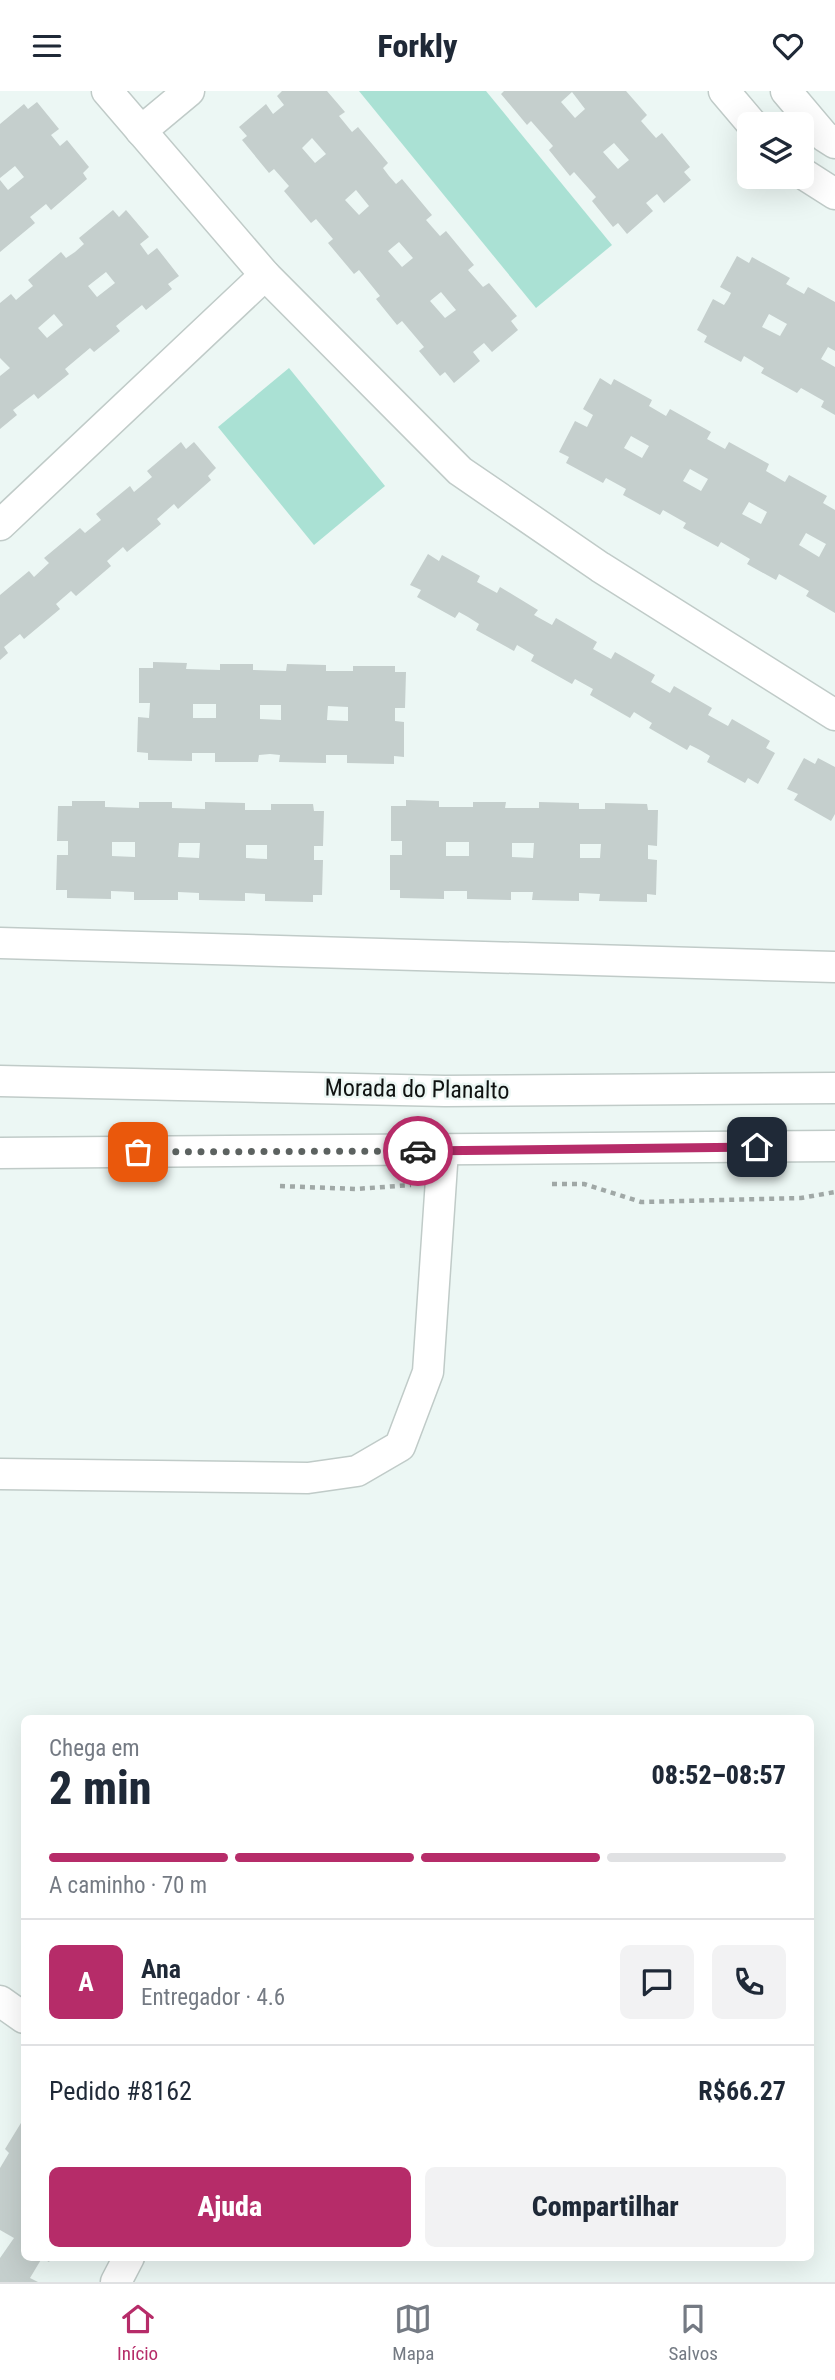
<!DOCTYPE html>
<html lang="pt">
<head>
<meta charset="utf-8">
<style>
	:root { --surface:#fff; --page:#f2f2f3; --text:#1f2937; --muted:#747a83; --line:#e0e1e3; --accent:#b62c69 }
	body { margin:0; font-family:"Roboto Condensed",sans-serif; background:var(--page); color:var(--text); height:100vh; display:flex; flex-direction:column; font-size:26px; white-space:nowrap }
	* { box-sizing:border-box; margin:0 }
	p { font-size:23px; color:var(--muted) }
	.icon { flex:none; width:38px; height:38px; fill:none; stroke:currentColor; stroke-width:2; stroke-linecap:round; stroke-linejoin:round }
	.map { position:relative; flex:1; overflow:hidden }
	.side { position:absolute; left:21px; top:1624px; width:793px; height:546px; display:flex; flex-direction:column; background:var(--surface); border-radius:10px; box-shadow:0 7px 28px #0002 }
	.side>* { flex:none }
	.controls { position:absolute; left:737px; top:21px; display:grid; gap:14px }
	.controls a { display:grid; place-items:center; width:77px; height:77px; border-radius:10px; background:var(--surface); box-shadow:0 7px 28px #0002; font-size:35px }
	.pin { position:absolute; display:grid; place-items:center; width:60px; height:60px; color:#fff; margin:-30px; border-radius:14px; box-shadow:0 4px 10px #0006 }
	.courier { position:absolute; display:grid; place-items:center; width:70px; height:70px; margin:-35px; border:5px solid #b62c69; border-radius:50%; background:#fff; color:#222; box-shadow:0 2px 9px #0007 }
	.overview em { font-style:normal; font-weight:800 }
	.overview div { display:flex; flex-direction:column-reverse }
	.overview { display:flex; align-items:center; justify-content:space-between; height:119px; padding:0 28px }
	h1 { font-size:46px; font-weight:800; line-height:52px }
	.bar { display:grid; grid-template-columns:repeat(4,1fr); gap:10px 7px; align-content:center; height:84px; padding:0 28px }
	.bar i { height:9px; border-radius:5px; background:var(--line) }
	.bar .selected { background:var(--accent) }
	.bar p { grid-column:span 4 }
	.line { display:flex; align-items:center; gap:18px; padding:0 28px; border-top:2px solid var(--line) }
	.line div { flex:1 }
	.round { display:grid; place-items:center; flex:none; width:74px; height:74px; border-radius:10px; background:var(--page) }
	.cta { display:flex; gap:14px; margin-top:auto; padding:14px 28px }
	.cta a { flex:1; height:80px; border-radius:10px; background:var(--accent); color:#fff; font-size:28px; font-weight:800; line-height:80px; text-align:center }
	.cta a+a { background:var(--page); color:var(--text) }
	header { display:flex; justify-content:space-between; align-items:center; height:91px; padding:0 28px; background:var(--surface); font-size:32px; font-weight:800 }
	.menu { display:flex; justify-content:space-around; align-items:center; height:98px; border-top:2px solid var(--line); background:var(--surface); font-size:19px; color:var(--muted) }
	.menu a { display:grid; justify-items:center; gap:4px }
	.menu .selected { color:var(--accent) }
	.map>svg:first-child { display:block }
	.green { fill:#aae1d4 }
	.building { fill:#c5cfcd; fill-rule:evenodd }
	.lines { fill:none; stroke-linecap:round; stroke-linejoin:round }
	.minor-casing { stroke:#c0cbc8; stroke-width:33 }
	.path { stroke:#a0a8a6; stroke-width:4.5; stroke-dasharray:5 5; stroke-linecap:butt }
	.minor { stroke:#fff; stroke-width:30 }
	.done { stroke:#5c6260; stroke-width:7; stroke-dasharray:0 12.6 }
	.route { stroke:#b62c69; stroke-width:9 }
	.labels { text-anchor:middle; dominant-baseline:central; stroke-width:5; stroke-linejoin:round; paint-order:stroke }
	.street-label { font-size:24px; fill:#0f1211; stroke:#ecf7f4 }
</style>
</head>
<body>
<header><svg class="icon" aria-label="menu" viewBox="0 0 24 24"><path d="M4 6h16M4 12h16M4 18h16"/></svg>Forkly<svg class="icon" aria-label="heart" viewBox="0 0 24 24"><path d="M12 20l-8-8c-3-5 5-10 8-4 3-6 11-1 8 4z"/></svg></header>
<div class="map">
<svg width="835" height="2191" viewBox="0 0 835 2191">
	<rect width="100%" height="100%" fill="#ecf7f4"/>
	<g class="green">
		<polygon points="359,0 486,0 612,154 536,217"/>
		<polygon points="289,277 385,395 314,454 218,336"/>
	</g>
	<g class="building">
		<path d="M282,0H327L345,21L339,25L352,41L358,36L388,72L383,77L389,85L396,93L402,88L432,124L426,129L440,145L446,140L474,174L468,179L483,196L489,192L517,225L511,230L518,239L492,261L484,252L473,261L480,270L454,292L445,281L440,285L419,260L424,256L402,230L397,234L376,208L380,205L359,179L354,183L328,152L333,148L316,128L311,132L284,100L289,95L274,78L269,82L242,49L247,45L239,36L266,13L273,23L284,14L277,5ZM312,47L326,63L315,72L302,57ZM356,99L369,115L359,124L345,109ZM399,151L413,167L402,176L388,160ZM441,201L456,219L445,227L430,210Z"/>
		<path d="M504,0H626L647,24L641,30L648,38L656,47L662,42L690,76L684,81L691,89L664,112L657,103L652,107L646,112L653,120L627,143L618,132L613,136L592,110L596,106L574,81L570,85L549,59L553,55L531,30L527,34L501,3ZM572,1L585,18L575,27L561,11ZM614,52L629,69L618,78L603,61Z"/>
		<polygon points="37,11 59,38 51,44 60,55 67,49 89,76 83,82 87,88 51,119 46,113 30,126 35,132 0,161 0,89 8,99 24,86 15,75 0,87 0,33 24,13 28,18"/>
		<path d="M113,119L119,126L126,119L149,146L140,153L148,164L157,157L179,185L168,193L172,198L146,219L142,214L127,226L116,235L120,240L94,261L90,257L65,278L69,283L38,308L34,303L13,319L17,324L0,338V285L10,277L0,267V212L11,203L16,209L23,203L33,195L28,189L61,161L66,167L75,161L84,153L79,147ZM106,181L115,192L97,206L88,195ZM54,223L63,234L47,247L38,237Z"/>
		<path d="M737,165L749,172L752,166L790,187L786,193L804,203L808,196L835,211V260L828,256L821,268L835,276V324L821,316L824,310L801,297L797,302L761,282L764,277L744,265L741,271L704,251L707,245L697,239L713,208L724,214L728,208L731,202L720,196ZM769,223L787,233L780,245L762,236Z"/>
		<path d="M600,287L611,294L614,288L652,309L649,315L666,325L670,318L711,341L707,348L725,358L729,351L769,373L766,380L785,391L789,384L827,405L823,412L835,419V522L806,505L809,500L779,483L776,489L747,473L750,468L721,451L718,456L683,437L686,432L663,419L660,424L623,404L626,398L606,387L603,392L566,372L569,366L559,361L575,330L587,336L593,324L583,318ZM631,345L649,355L642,367L624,357ZM690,378L708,388L701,400L683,390ZM749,411L767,421L761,433L742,423ZM806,442L826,453L819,466L799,454Z"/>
		<polygon points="181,351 186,358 194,351 216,377 208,385 211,389 178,418 174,413 157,428 161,433 127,461 123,456 107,470 111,475 76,505 71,500 56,513 60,518 24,548 20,543 4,556 8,562 0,569 0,504 29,480 34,486 49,472 44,467 80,437 85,442 101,429 96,423 130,395 134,401 152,386 147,380"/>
		<polygon points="428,463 439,470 442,464 480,485 477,491 497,502 500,496 538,519 534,524 552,534 556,527 597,551 593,558 611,568 615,561 655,584 651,591 670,602 674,595 712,617 708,624 728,635 732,628 770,650 766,657 775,662 758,693 748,687 745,692 707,671 710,665 700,659 690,654 687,659 649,637 652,632 642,626 634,621 630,627 590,604 593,598 575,588 572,593 531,570 534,564 517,554 514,560 476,539 479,533 468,526 459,521 455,527 417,506 421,499 410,494"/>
		<path d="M153,571L187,572L186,578L220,579V573H253V579L286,580L287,573L326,574V580H353V575H395V581H406L405,617H395V630L404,631V666L394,665V673L347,672V664H326V672L279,671L280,664L270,663L259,664L258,671H215V662H192V670L148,669V662L137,661L138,626L149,627L150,612H139V577H153ZM193,613H216V627H193ZM260,614H281V629L260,628ZM328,615L348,616V630L327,629Z"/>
		<polygon points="804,667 815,673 818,667 835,676 835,723 831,730 794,709 798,703 787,698"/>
		<path d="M406,709L439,710V716H473V711H506L505,717H539V711L579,712V718H605V712L647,713L648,719H658L657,755L648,754V768L657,769L656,804L647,803V811L599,810L600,803L579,802V810L532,809L533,801H511V809L467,808V800H444V808L400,807V799H390V764H402V750H391V715H406ZM446,751H469V765H446ZM512,752H534L533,767L512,766ZM580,753H601L600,767H580Z"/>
		<path d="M72,710H105V716L139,717V711H172V717L205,718V711L245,712V719H271V713H313L314,720H324L323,755H314V769H323L322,804H313V811L265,810V803L245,802V810L199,809V802L178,801V809H134V801L111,800V808L67,807V799H56L57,764H68V750H57L58,715H72ZM112,751H135V766L112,765ZM179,752H200L199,767L178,766ZM246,754H267V768L246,767Z"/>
		<polygon points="24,2027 24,2166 52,2166 49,2171 42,2167 30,2187 38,2191 0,2191 0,2167 14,2147 0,2139 0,2077 9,2062 5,2058"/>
	</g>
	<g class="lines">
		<g class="minor-casing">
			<g id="minor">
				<polyline points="107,0 265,184 460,380 600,476 835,624"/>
				<polyline points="724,0 752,33"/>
				<polyline points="786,0 824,45 835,52"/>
				<polyline points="141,40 189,0"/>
				<polyline points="802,82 835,103"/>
				<polyline points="0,434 265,184"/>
				<polyline points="0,852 835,876"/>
				<polyline points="0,990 445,1000 835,997"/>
				<polyline points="0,1062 835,1055"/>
				<polyline points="0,1383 308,1387 357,1380 400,1355 428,1281 443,1059"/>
				<polyline points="0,1910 24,1927"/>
				<polyline points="116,2191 129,2166"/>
			</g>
		</g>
		<g class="path">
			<polyline points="552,1093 584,1093 641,1111 801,1107 835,1101"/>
			<polyline points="280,1095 356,1098 411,1094"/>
		</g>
		<use href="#minor" class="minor"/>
	</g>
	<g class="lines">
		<polyline class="done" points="138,1061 418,1060"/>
		<polyline class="route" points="418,1060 757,1056"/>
	</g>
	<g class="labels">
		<g class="street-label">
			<text transform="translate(417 998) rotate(1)">Morada do Planalto</text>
		</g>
	</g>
</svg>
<div class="controls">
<a><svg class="icon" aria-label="layers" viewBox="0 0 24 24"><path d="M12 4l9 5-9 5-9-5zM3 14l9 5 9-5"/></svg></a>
</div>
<div class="pin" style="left:138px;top:1061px;background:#ea580c"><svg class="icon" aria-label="bag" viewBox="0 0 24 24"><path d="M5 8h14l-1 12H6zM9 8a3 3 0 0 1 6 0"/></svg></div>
<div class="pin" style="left:757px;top:1056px;background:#1f2937"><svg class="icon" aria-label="home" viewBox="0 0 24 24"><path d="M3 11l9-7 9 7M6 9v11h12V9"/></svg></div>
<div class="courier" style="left:418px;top:1060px"><svg class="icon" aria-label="car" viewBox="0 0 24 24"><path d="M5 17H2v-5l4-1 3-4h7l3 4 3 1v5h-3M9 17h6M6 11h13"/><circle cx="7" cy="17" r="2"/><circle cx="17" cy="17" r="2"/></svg></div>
<section class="side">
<div class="overview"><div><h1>2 min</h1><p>Chega em</p></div><em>08:52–08:57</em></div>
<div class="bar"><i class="selected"></i><i class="selected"></i><i class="selected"></i><i></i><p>A caminho · 70 m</p></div>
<div class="line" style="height:126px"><b class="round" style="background:var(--accent);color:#fff">A</b><div><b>Ana</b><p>Entregador · 4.6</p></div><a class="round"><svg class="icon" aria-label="chat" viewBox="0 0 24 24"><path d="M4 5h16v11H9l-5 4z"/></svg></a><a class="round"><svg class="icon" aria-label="phone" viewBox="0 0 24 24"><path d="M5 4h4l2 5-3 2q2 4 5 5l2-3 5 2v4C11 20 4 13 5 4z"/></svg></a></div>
<div class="line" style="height:91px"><div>Pedido #8162</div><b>R$66.27</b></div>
<div class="cta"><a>Ajuda</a><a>Compartilhar</a></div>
</section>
</div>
<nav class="menu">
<a class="selected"><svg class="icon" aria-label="home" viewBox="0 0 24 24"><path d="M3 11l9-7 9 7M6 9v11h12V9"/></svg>Início</a>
<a><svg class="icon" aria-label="map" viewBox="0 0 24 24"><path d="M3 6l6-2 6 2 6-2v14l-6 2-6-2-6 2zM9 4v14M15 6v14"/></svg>Mapa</a>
<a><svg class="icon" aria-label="saved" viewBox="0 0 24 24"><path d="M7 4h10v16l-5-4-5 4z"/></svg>Salvos</a>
</nav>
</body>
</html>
